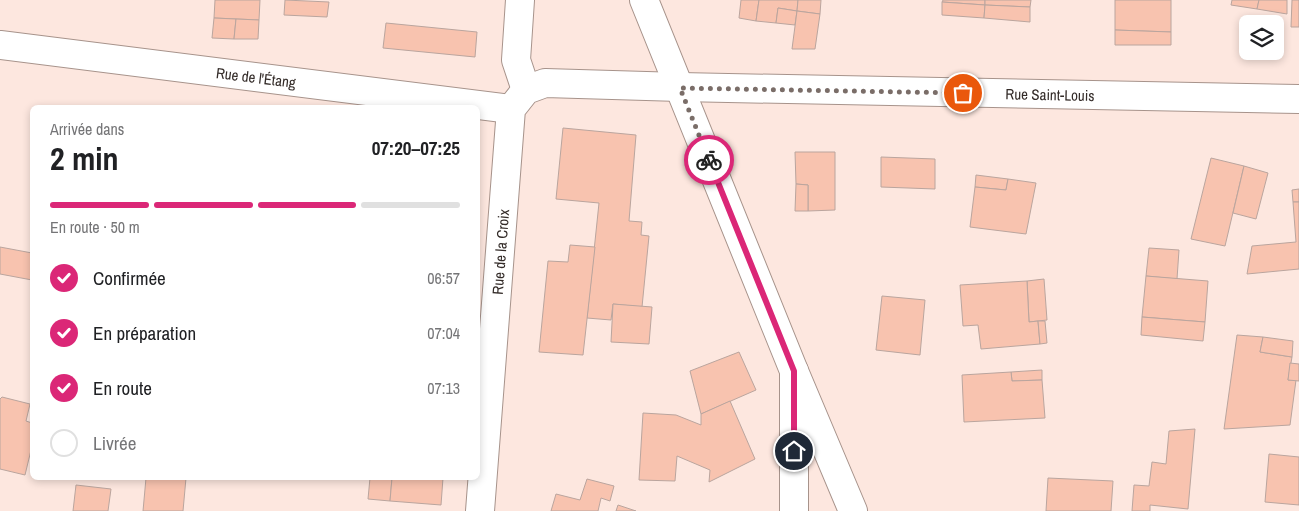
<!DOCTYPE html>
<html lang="fr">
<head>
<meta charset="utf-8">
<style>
	:root { --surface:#fff; --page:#f2f2f2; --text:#202124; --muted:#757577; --line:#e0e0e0; --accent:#db2777 }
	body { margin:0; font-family:"Archivo Narrow",sans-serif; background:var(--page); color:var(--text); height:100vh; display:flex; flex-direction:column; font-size:19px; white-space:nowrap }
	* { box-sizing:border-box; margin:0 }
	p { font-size:16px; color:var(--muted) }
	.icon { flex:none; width:28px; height:28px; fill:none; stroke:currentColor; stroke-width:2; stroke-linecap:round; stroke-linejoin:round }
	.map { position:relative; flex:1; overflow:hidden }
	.details { position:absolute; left:30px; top:105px; width:450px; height:375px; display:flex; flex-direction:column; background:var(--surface); border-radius:8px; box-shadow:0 2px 8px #0003 }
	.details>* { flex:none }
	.controls { position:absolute; left:1239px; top:15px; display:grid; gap:10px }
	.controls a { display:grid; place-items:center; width:45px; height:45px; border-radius:8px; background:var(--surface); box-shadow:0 2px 8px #0003; font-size:25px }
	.pin { position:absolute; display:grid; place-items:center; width:42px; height:42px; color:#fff; margin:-21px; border:2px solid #fff; border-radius:50%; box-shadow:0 1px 5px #0007 }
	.courier { position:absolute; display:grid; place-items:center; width:50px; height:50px; margin:-25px; border:4px solid #db2777; border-radius:50%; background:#fff; color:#222; box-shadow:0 1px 6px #0007 }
	.head em { font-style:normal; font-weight:700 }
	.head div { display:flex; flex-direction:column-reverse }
	.head { display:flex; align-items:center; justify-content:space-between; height:85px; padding:0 20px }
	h1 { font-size:32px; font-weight:700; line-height:38px }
	.bar { display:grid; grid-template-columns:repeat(4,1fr); gap:8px 5px; align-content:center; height:60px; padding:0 20px }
	.bar i { height:6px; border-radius:4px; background:var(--line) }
	.bar .active { background:var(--accent) }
	.bar p { grid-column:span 4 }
	ol { padding:0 20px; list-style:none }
	li { display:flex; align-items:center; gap:15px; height:55px }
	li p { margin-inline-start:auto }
	li .icon { padding:5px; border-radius:50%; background:var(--accent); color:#fff; stroke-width:4 }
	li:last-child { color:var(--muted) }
	li i { width:28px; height:28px; border:2px solid var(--line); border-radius:50% }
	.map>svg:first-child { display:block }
	.building { fill:#f8c3af; stroke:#baa59e }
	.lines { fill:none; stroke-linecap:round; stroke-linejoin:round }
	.minor-casing { stroke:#a7938b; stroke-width:30 }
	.tertiary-casing { stroke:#a7938b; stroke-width:30 }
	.secondary-casing { stroke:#a7938b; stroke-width:30 }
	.minor { stroke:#fff; stroke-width:28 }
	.tertiary { stroke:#fff; stroke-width:28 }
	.secondary { stroke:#fff; stroke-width:28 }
	.done { stroke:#7a6d68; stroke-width:5; stroke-dasharray:0 9 }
	.route { stroke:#db2777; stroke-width:6 }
	.labels { text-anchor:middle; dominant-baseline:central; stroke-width:5; stroke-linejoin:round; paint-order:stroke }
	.street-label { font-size:15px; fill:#332b28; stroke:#fdf8f7 }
</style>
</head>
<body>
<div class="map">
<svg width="1299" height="511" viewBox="0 0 1299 511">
	<rect width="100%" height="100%" fill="#fde7df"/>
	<g class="building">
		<polygon points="215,0 260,0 259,20 214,18"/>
		<polygon points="285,0 329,2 327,17 284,15"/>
		<polygon points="741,0 759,0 756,21 739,18"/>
		<polygon points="759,0 798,0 797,11 778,8 776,23 756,21"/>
		<polygon points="798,0 821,0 820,14 797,11"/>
		<polygon points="943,0 985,0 985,5 942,2"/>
		<polygon points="985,0 1031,0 1030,7 985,5"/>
		<polygon points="1115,0 1171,0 1171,32 1115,30"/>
		<polygon points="1232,0 1259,0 1257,9 1231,5"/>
		<polygon points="1259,0 1287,0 1287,14 1257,9"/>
		<polygon points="1292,0 1299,0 1299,27 1291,27"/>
		<polygon points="942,2 985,5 984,18 942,15"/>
		<polygon points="985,5 1030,7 1030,22 984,18"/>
		<polygon points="778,8 797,11 795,25 776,23"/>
		<polygon points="797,11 820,14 815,49 792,49"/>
		<polygon points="214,18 236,19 234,39 212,38"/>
		<polygon points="236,19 259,20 258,39 234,39"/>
		<polygon points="386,23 477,32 475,57 383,48"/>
		<polygon points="1115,30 1171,32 1171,45 1115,45"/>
		<polygon points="563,128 636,135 629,221 642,222 641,235 649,236 642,307 613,304 611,320 587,318 599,203 556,199"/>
		<polygon points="795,152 835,152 835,210 808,211 808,185 796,184"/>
		<polygon points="881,157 935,159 935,189 881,187"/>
		<polygon points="1211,158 1244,166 1225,246 1191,239"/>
		<polygon points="1244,166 1268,173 1256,219 1233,213"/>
		<polygon points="976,175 1008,179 1006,190 975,187"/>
		<polygon points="1008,179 1036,183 1026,234 970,227 975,187 1006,190"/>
		<polygon points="796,184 808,185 808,211 795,211"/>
		<polygon points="1299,189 1299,202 1293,202 1292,190"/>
		<polygon points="1293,202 1299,202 1299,269 1247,274 1252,246 1296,242"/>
		<polygon points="570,245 595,247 583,355 539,352 548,261 568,262"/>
		<polygon points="0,247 32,253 32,280 0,274"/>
		<polygon points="1149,248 1179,250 1177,279 1146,276"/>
		<polygon points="1146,276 1208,281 1205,322 1142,317"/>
		<polygon points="1044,279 1047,320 1029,322 1027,281"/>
		<polygon points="1027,281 1029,322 1038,321 1040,344 981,349 978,325 963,326 960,285"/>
		<polygon points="882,296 925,300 920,355 876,350"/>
		<polygon points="613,304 652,307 649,344 611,342"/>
		<polygon points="1142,317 1205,322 1203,341 1141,335"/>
		<polygon points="1038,321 1045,321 1047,343 1040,344"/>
		<polygon points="1237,335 1263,337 1260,352 1292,357 1288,380 1296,380 1290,425 1224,429"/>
		<polygon points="1263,337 1293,341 1292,357 1260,352"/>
		<polygon points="739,352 756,390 701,414 690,371"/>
		<polygon points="1290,363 1299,364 1299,381 1288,380"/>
		<polygon points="1042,370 1042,380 1012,381 1011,372"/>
		<polygon points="1011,372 1012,381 1042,380 1045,418 964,422 962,375"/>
		<polygon points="2,397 30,404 26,421 32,423 32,446 25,475 0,469 0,399"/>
		<polygon points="730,401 755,459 709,482 710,470 677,456 675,481 639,480 643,413 676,415 701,425 701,414"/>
		<polygon points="1195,429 1188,509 1150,505 1150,511 1132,511 1134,485 1149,486 1152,462 1166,464 1169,431"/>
		<polygon points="1269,454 1299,457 1299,505 1265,502"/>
		<polygon points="146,478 186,478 183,511 143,511"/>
		<polygon points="370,478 392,478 390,501 368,499"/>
		<polygon points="392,478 443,478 441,505 390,501"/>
		<polygon points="1048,478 1113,481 1111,511 1046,511"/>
		<polygon points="587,479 614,486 610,501 601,498 598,511 551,511 556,494 580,500"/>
		<polygon points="76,485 111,489 108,511 73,511"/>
		<polygon points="618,505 636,511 616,511"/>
	</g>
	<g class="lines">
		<g class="minor-casing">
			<g id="minor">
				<polyline points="520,0 516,60 526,90"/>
				<path id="s1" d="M0,45L511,109"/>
				<path id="s2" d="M480,511L511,109L526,90L545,83L680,87"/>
				<polyline points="794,511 794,371"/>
			</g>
		</g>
		<g class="tertiary-casing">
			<g id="tertiary">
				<path id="s3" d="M680,87L1299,99"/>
			</g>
		</g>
		<g class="secondary-casing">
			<polyline id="secondary" points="644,0 794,371 853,511"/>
		</g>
		<use href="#minor" class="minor"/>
		<use href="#tertiary" class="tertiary"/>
		<use href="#secondary" class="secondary"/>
	</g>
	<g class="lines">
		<polyline class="done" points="709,160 680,88 963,93"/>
		<polyline class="route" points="709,160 794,371 794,451"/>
	</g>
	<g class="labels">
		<g class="street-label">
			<text stroke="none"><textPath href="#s1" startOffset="258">Rue de l'Étang</textPath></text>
			<text stroke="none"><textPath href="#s3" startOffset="370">Rue Saint-Louis</textPath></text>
			<text stroke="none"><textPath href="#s2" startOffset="260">Rue de la Croix</textPath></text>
		</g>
	</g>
</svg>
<div class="controls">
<a><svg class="icon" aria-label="layers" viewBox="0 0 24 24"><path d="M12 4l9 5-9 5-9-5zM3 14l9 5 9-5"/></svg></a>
</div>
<div class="pin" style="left:963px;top:93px;background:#ea580c"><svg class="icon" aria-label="bag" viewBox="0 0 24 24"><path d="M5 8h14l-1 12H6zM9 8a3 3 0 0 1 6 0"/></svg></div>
<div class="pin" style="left:794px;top:451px;background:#1f2937"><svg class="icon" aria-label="home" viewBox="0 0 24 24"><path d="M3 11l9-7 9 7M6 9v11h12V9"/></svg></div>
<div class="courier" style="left:709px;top:160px"><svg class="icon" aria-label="bike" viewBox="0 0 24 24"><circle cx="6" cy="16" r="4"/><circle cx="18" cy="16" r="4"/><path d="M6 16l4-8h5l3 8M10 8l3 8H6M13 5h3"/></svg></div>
<section class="details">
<div class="head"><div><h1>2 min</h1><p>Arrivée dans</p></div><em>07:20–07:25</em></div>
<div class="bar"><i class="active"></i><i class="active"></i><i class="active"></i><i></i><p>En route · 50 m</p></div>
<ol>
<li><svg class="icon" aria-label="check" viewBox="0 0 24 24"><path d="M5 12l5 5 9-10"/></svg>Confirmée<p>06:57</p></li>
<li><svg class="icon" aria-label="check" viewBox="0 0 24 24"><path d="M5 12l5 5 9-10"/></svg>En préparation<p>07:04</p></li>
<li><svg class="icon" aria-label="check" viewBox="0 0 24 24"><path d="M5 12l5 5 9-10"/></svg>En route<p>07:13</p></li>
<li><i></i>Livrée</li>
</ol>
</section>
</div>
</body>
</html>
